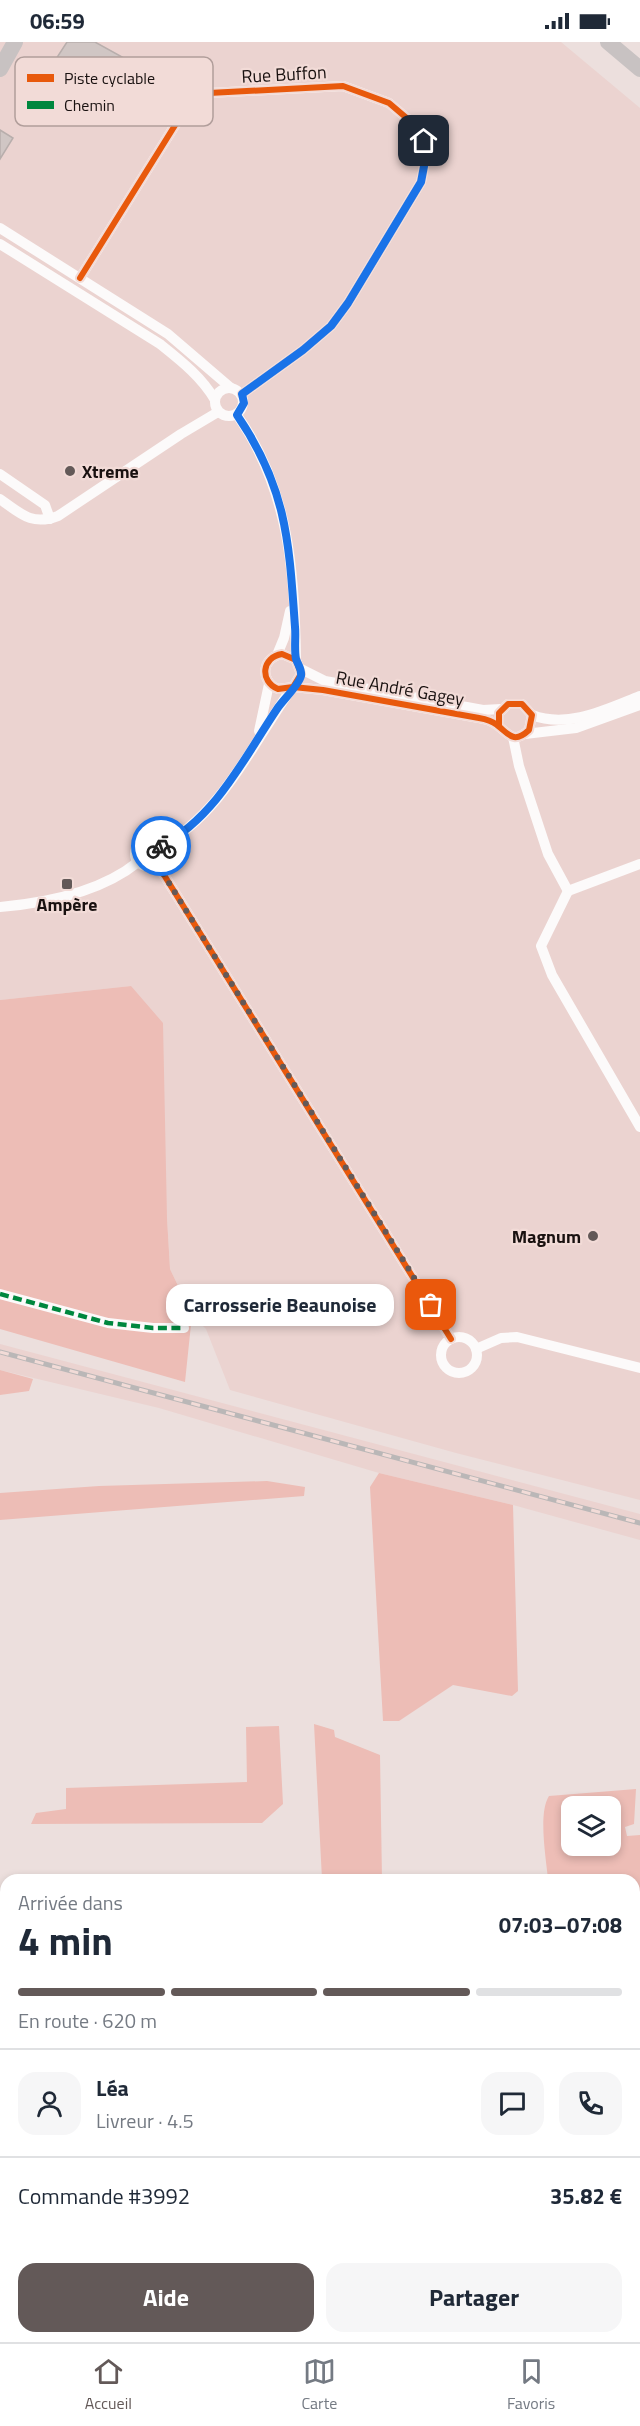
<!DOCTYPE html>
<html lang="fr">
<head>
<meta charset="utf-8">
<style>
	:root { --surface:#fff; --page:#f6f6f7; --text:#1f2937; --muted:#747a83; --line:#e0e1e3; --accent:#635958 }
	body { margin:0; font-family:"Titillium Web",sans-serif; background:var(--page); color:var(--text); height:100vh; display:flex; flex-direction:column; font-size:22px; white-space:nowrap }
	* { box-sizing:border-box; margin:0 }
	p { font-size:20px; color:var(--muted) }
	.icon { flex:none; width:33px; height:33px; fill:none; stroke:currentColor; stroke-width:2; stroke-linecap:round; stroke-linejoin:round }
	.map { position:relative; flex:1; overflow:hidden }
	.drawer { position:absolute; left:0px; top:1832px; width:640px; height:470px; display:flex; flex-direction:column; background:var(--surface); border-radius:18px 18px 0 0; box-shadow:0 3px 9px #0003 }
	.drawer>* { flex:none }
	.controls { position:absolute; left:561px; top:1754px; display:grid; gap:12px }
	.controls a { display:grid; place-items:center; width:60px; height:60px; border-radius:12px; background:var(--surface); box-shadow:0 3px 9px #0003; font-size:30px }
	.pin { position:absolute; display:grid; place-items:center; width:51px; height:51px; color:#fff; margin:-26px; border-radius:12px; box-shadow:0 3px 9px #0006 }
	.courier { position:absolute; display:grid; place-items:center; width:60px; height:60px; margin:-30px; border:4px solid #1a73e8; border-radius:50%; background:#fff; color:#222; box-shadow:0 2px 8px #0007 }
	.bubble { position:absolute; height:42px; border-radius:18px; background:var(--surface); box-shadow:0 3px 9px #0003; font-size:20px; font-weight:700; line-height:42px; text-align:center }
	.head em { font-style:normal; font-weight:700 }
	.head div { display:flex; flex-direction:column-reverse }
	.head { display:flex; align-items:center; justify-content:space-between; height:102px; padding:0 18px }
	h1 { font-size:39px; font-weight:700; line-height:45px }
	.bar { display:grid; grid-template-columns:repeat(4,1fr); gap:9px 6px; align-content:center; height:72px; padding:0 18px }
	.bar i { height:8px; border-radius:4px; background:var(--line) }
	.bar .on { background:var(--accent) }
	.bar p { grid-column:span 4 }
	.line { display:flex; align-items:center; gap:15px; padding:0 18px; border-top:2px solid var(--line) }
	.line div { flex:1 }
	.round { display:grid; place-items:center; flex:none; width:63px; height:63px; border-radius:18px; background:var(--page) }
	.button { display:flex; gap:12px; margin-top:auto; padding:12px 18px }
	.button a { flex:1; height:69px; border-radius:18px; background:var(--accent); color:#fff; font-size:24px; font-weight:700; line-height:69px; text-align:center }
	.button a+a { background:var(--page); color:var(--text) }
	.status { display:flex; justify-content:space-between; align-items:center; height:42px; padding:0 30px; background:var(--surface); direction:ltr }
	.status svg { height:16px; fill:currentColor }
	.dock { display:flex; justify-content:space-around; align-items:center; height:84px; border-top:2px solid var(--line); background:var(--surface); font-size:16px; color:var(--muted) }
	.dock a { display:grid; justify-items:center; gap:3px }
	.dock .on { color:var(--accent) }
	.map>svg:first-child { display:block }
	.built { fill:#ebd3d0 }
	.green { fill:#edbdb6; fill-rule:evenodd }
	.building { fill:#d0c6c4; stroke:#b8aeac; stroke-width:1.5 }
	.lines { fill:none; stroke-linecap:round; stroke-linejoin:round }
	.minor { stroke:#fcfafa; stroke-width:10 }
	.secondary { stroke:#fcfafa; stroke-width:15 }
	.primary { stroke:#c8c2c2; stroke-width:16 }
	.rail-casing { stroke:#bab7b7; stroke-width:5 }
	.rail { stroke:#f2dbd7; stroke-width:3; stroke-dasharray:9; stroke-linecap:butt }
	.quiet { stroke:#00873e; stroke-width:4.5; stroke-dasharray:9 4.5; stroke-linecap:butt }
	.cycleway-casing { stroke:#f2dbd7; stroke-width:10 }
	.cycleway { stroke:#e8590c; stroke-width:6 }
	.done { stroke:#635958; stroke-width:6; stroke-dasharray:0 10.8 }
	.route { stroke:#1a73e8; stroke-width:8 }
	.poi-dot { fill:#635958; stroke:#f2dbd7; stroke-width:2 }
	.labels { text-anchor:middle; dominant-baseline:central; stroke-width:4.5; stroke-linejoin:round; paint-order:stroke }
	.street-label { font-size:18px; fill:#191110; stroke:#f2dbd7 }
	.poi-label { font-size:18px; font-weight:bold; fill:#191110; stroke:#f2dbd7; text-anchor:start }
	.key { fill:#f2dbd7; stroke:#b19e9b; stroke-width:1.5 }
	.key-label { font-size:16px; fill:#191110 }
</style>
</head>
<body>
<div class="status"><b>06:59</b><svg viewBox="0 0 49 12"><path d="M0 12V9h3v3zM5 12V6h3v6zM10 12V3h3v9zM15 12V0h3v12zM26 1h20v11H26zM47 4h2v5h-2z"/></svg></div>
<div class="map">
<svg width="640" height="2300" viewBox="0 0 640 2300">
	<rect width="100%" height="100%" fill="#ecdfdd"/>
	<g class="built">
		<polygon points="0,0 561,0 640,66 640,1458 456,1411 230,1348 206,1287 192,1273 170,1227 167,1176 131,944 0,958"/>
		<polygon points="0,1302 640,1472 640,1498 513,1463 379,1431 159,1366 0,1328"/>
		<polygon points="6,2011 6,2295 204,2295 205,2300 0,2300 0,2012"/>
	</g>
	<g class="green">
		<polygon points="131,944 163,981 167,1176 170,1227 192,1273 185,1340 0,1287 0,958"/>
		<polygon points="0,1328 33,1337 29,1349 0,1353"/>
		<polygon points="379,1431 513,1463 518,1649 512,1654 453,1643 399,1679 383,1679 370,1445"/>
		<polygon points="267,1439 305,1445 304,1454 0,1478 0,1451 99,1444"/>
		<polygon points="314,1682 334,1688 335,1695 380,1713 382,1837 322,1837"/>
		<polygon points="279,1684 283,1762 262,1781 31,1782 36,1771 66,1767 66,1746 247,1740 246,1685"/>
		<path d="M636,1747L634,1782L625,1785L627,1794L640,1793V2014L635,2015L634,1838L548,1837C546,1816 538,1771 549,1754ZM572,1764H610V1803H572Z"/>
	</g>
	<g class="building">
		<polygon points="67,0 95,0 133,21 123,39 97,21 84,30 69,27 49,65 32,54"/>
		<polygon points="0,88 13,96 0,117"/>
	</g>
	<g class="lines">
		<g class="minor">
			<polyline points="0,186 168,292 231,346"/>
			<path d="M0,202L160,302C180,318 202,335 215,358"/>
			<polyline points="80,236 187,64 197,55 209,51 343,44 389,61 416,84 424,99 425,119 421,140 348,261 331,284 303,308 242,352"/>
			<circle cx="229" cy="360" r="14"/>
			<path d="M237,373C289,447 295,531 296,618"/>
			<polyline points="0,432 45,463 50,477"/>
			<path d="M0,457C21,472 32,484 58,474L181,392L218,370"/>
			<polyline points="277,613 284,596 290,569"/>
			<polyline points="301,627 325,639 483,668 501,667"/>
			<path d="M293,645L301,632L296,618L282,612C262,615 259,639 278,647L293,645L323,648L479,676C485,677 492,679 497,683C508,691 513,703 529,688L532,673L522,662H508L499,671V683"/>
			<path d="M532,673C568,687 607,667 640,654"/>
			<polyline points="259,689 269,642"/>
			<polyline points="525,692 576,686 640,663"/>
			<polyline points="513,695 519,724 548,812 568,849"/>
			<circle cx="147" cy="812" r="12"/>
			<path d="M158,806C222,773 252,702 292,646"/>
			<polyline points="156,820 451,1297"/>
			<polyline points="568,849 541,904 552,933 640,1085"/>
			<polyline points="568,849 640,822"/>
			<path d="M0,865C46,861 101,850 138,820"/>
			<polyline points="0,1252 108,1281 153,1286 184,1286"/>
			<circle cx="459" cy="1313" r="18"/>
			<polyline points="476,1307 501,1296 517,1295 640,1326"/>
		</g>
		<g class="secondary">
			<polyline points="0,2005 6,2005"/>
			<polyline points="634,2022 640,2022"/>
		</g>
		<g class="primary">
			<polyline points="608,0 640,27"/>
			<polyline points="0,27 15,0"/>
		</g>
		<g class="rail-casing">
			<polyline id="rail" points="0,1310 640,1481"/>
		</g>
		<use href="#rail" class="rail"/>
		<polyline class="quiet" points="0,1252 108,1281 153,1286 184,1286"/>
		<g class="cycleway-casing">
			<g id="cycleway">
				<polyline points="80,236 187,64 197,55 209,51 343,44 389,61 416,84 424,99 425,119 421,140 348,261 331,284 303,308 242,352"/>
				<path d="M293,645L301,632L296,618L282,612C262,615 259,639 278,647L293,645L323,648L479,676C485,677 492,679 497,683C508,691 513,703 529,688L532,673L522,662H508L499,671V683"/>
				<polyline points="156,820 451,1297"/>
			</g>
		</g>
		<use href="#cycleway" class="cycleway"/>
	</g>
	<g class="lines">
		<polyline class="done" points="161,804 158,806 159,813 156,820 431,1263"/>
		<path class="route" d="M161,804C216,775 244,716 277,667C283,658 299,643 301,634C302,627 298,623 296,617C294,607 296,595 295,585C289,500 287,446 237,373L244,361L242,352L303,308L331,284L348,261L421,140L425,119L424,99"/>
	</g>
	<g class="poi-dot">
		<circle cx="70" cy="429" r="6"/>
		<rect x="61" y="836" width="12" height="12" rx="3"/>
		<circle cx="593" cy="1194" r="6"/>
	</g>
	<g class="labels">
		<g class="street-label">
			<text transform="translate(284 32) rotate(-3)">Rue Buffon</text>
			<text transform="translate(400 646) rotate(10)">Rue André Gagey</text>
		</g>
		<g class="poi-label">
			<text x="82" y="429">Xtreme</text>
			<text x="67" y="862" text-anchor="middle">Ampère</text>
			<text x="581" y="1194" text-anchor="end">Magnum</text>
		</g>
	</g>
	<rect x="15" y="15" width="198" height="69" rx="9" class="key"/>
	<rect x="27" y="32" width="27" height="8" fill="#e8590c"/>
	<rect x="27" y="59" width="27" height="8" fill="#00873e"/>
	<g class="key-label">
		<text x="64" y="42">Piste cyclable</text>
		<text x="64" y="69">Chemin</text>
	</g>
</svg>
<div class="controls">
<a><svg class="icon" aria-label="layers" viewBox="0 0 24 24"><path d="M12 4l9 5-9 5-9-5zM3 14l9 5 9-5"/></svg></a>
</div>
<div class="pin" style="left:431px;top:1263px;background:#ea580c"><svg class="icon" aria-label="bag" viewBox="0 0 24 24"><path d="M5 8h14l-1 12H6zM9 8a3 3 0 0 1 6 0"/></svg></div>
<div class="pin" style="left:424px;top:99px;background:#1f2937"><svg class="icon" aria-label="home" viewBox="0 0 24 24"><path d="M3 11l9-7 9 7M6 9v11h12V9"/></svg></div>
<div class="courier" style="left:161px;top:804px"><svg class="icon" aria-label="bike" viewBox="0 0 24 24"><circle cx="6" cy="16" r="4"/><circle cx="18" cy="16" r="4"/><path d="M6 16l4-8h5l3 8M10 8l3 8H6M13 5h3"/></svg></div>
<div class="bubble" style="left:166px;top:1242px;width:228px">Carrosserie Beaunoise</div>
<section class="drawer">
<div class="head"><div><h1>4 min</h1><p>Arrivée dans</p></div><em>07:03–07:08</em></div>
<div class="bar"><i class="on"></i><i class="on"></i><i class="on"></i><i></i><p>En route · 620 m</p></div>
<div class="line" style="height:108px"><a class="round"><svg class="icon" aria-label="person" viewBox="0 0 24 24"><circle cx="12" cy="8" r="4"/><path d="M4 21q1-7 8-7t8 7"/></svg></a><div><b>Léa</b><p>Livreur · 4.5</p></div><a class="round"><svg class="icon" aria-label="chat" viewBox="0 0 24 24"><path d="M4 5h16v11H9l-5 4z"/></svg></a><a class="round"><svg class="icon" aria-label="phone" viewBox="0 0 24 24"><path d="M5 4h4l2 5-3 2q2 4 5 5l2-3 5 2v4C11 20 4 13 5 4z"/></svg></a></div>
<div class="line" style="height:78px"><div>Commande #3992</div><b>35.82 €</b></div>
<div class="button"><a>Aide</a><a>Partager</a></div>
</section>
</div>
<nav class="dock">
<a class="on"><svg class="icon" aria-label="home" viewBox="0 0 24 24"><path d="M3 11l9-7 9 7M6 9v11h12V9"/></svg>Accueil</a>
<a><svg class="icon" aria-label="map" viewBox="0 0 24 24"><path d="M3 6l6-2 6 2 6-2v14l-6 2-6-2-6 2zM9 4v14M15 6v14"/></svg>Carte</a>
<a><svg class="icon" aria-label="saved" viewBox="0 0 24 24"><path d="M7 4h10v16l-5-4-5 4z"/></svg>Favoris</a>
</nav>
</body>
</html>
